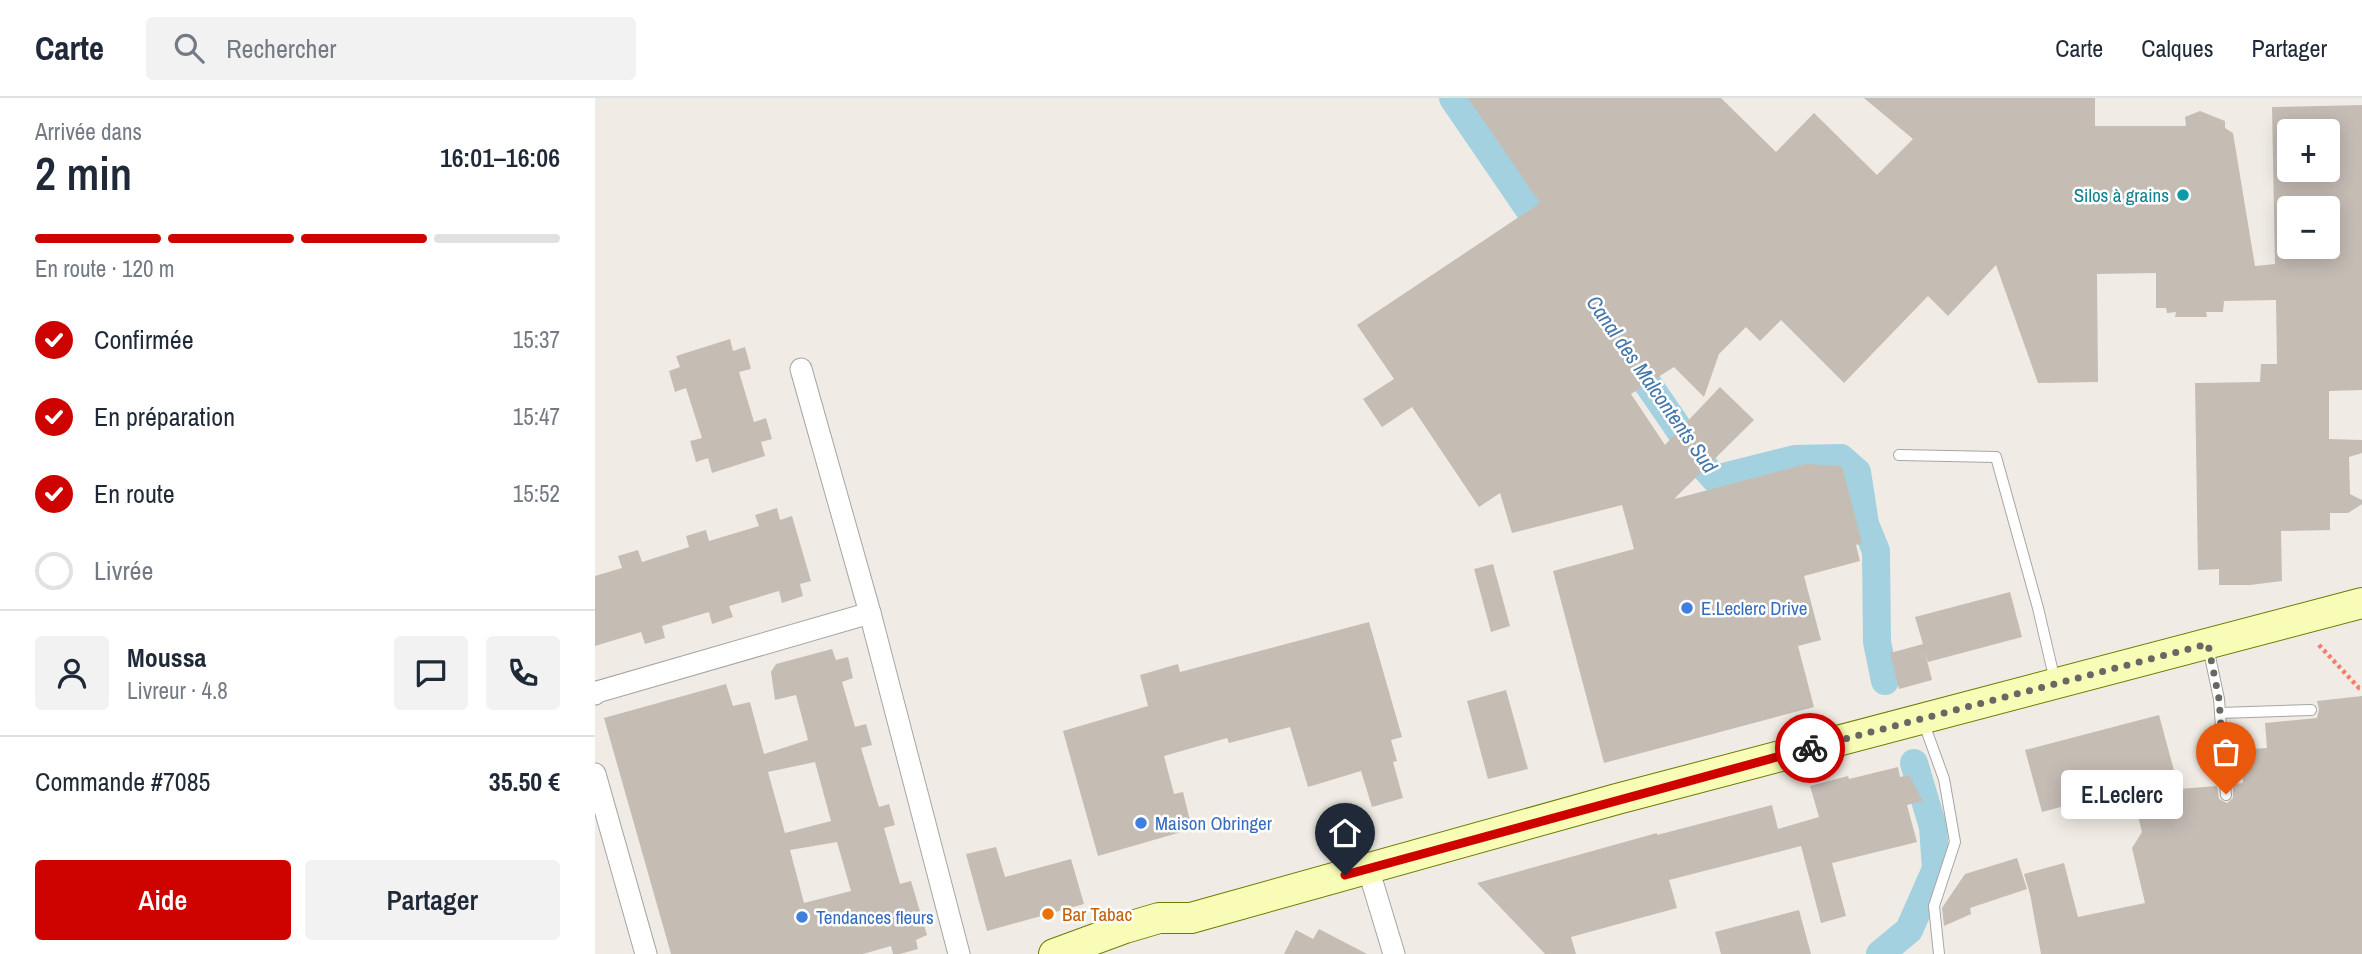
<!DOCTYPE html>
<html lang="fr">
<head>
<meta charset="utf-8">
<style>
	:root { --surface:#fff; --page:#f2f2f3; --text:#1f2937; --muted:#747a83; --line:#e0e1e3; --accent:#ce0300 }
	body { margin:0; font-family:"Archivo Narrow",sans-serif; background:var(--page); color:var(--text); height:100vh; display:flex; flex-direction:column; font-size:26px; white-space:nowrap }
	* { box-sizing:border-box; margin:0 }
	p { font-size:23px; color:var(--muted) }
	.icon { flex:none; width:38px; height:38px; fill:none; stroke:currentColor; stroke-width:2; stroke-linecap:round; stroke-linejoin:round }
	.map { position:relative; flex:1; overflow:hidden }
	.panel { display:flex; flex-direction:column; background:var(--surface); width:595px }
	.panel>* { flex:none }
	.controls { position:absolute; left:1682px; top:21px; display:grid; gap:14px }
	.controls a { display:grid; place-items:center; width:63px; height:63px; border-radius:7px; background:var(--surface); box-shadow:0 4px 18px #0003; font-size:35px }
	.pin { position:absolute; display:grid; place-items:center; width:60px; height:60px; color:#fff; margin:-72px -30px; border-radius:50% 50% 50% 0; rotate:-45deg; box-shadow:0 0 7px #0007 }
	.pin .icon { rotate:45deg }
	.courier { position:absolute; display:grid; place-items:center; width:70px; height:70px; margin:-35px; border:5px solid #ce0300; border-radius:50%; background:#fff; color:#222; box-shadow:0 2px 9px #0007 }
	.bubble { position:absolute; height:49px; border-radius:7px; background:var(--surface); box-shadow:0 4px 18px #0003; font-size:23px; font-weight:600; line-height:49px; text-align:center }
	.overview em { font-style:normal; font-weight:600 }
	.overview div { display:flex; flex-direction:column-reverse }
	.overview { display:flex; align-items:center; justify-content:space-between; height:119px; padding:0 35px }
	h1 { font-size:46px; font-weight:600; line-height:52px }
	.bar { display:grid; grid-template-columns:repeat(4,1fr); gap:10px 7px; align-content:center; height:84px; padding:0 35px }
	.bar i { height:9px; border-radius:5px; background:var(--line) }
	.bar .current { background:var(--accent) }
	.bar p { grid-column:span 4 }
	.line { display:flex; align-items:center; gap:18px; padding:0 35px; border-top:2px solid var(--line) }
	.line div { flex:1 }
	.round { display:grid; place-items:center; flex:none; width:74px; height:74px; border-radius:7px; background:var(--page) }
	ol { padding:0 35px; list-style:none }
	li { display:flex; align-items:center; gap:21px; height:77px }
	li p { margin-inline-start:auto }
	li .icon { padding:7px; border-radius:50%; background:var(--accent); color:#fff; stroke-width:4 }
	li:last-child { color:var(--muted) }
	li i { width:38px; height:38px; border:4px solid var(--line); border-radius:50% }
	.button { display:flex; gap:14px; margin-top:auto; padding:14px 35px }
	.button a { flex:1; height:80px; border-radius:7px; background:var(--accent); color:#fff; font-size:28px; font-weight:600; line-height:80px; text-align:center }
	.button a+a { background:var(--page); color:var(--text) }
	header { display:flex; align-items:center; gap:42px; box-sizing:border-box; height:98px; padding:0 35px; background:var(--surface); border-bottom:2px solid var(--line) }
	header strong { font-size:33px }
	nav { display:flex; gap:38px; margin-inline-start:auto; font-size:24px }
	.search { width:490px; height:63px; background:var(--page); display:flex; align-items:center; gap:18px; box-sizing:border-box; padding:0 24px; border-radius:7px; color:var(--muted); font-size:26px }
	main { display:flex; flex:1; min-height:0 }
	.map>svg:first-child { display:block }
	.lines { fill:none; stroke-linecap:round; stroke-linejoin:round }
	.canal { stroke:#a3d1e0; stroke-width:28 }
	.building { fill:#c5bcb4; fill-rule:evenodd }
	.lane-casing { stroke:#a6a6a6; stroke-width:12 }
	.street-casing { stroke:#a6a6a6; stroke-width:23 }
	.secondary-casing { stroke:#6c7c00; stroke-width:32 }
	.path { stroke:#ff7967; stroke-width:4.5; stroke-dasharray:3.5 3.5; stroke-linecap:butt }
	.lane { stroke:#fff; stroke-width:10 }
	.street { stroke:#fff; stroke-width:21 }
	.secondary { stroke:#f8fcb6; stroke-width:30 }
	.done { stroke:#686764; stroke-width:7; stroke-dasharray:0 12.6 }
	.route { stroke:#ce0300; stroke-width:9 }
	.culture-dot { fill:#0f9aa8; stroke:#fff; stroke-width:2.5 }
	.shop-dot { fill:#3f7fe0; stroke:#fff; stroke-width:2.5 }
	.food-dot { fill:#e8710a; stroke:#fff; stroke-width:2.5 }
	.labels { text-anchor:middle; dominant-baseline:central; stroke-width:5; stroke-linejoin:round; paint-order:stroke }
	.culture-label { font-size:19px; fill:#0d838f; stroke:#fff; text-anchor:end }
	.shop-label { font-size:19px; fill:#366cbe; stroke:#fff; text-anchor:start }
	.food-label { font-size:19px; fill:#c56008; stroke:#fff; text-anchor:start }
	.water-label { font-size:21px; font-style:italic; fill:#4376ab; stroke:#fff }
</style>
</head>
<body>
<header>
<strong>Carte</strong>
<div class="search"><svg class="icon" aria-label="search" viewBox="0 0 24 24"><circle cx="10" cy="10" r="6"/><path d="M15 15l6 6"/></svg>Rechercher</div>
<nav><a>Carte</a><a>Calques</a><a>Partager</a></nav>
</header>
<main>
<section class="panel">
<div class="overview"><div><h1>2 min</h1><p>Arrivée dans</p></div><em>16:01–16:06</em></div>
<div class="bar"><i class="current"></i><i class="current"></i><i class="current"></i><i></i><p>En route · 120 m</p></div>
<ol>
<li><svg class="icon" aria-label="check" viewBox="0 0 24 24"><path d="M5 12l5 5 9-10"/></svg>Confirmée<p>15:37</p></li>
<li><svg class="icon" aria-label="check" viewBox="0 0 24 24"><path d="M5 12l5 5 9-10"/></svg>En préparation<p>15:47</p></li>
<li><svg class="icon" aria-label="check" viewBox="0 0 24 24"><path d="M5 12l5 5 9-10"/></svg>En route<p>15:52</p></li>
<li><i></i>Livrée</li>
</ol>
<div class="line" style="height:126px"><a class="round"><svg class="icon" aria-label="person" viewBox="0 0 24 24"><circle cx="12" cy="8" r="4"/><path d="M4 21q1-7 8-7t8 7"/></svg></a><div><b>Moussa</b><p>Livreur · 4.8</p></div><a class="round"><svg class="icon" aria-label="chat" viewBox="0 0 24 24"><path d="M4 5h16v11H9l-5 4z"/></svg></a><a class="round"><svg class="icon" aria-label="phone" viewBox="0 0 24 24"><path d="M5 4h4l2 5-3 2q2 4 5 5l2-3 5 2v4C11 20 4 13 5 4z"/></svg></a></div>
<div class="line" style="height:91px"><div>Commande #7085</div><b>35.50 €</b></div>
<div class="button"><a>Aide</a><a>Partager</a></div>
</section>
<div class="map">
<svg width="1767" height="856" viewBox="0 0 1767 856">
	<rect width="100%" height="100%" fill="#f0ece5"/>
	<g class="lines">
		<g class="canal">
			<polyline points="858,0 955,142"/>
			<polyline points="1031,254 1112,372 1120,381 1200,361 1246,360 1262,374 1270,426 1281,453 1282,544 1290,583"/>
			<polyline points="1285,856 1314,832 1341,771 1338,729 1319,665"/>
		</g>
	</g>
	<g class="building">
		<path d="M873,0H1126L1181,54L1219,15L1282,77L1318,41L1269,0H1500V28H1591L1590,19L1605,13L1630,23V30L1638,35L1660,168L1680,166L1677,9L1767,7V292L1734,293V341L1767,342V355L1754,359L1755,396L1767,402V406L1753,415H1735V432L1686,433L1687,483L1655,487H1624V471L1603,472L1600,285L1665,284L1666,266H1682L1681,202L1629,203L1628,214H1611L1612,219H1580L1581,214L1572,215L1571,210H1561V175L1502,176L1503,284L1443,285L1401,167L1353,218L1333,198L1249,285L1186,222L1165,243L1151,229L1124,256L1109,299L1079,269L1036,296L1070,347L1125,289L1159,322L1079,401L1211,366L1247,368L1267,445L1261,447L1265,463L1209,478L1226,542L1203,548L1219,609L1009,665L958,473L1039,451L1027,407L917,435L905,395L884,409L817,309L787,329L768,301L799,281L762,227L945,105ZM1694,33H1732V72H1694ZM1694,110H1732V149H1694Z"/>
		<polygon points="135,241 138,253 150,249 156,271 144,274 159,324 171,320 177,341 166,344 170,358 117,375 113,360 101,364 95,343 107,340 91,290 80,294 74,273 85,269 81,258"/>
		<polygon points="182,410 185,422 197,418 216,483 205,486 208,498 187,505 184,493 134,508 138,519 117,526 114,514 67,528 70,540 50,546 46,534 0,548 0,478 27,470 23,458 43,452 47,464 94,449 91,438 111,432 114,443 164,428 160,417"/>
		<polygon points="898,466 915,528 896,534 879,471"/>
		<polygon points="1415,494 1427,539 1333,564 1330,554 1337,582 1304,591 1295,555 1328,546 1320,519"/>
		<polygon points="774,524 807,639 796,642 802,663 798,664 808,700 777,709 766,673 713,689 695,629 634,645 632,640 569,658 579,696 588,694 597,731 503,758 468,633 553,608 545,577 583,566 585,574"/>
		<path d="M237,551L241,562L253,559L258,580L247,584L260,629L271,626L277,647L266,650L284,709L294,706L300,727L289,730L305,786L316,783L332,837L321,842L323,851L305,856H298L296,848L268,856H76L9,620L131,586L138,608L155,604L169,656L213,642L201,597L180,602L176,574L181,566ZM220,664L236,723L190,735L173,674ZM242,744L256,793L209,805L195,752Z"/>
		<polygon points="911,592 933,671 893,681 872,603"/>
		<polygon points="1767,598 1767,856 1446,856 1435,796 1429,776 1469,765 1483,819 1550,805 1537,750 1547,734 1536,690 1447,714 1430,652 1564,617 1584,691 1622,688 1624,701 1632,705 1638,700 1638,686 1648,685 1645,652 1672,650 1670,625 1722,620 1724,611 1722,603"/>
		<polygon points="1303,669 1305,679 1314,677 1328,703 1312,707 1322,744 1237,765 1251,818 1226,825 1206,748 1074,782 1082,810 976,839 981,856 950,856 882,785 1062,735 1062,737 1177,707 1183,731 1224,719 1215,688 1253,678 1254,681"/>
		<polygon points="401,749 410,779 476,761 489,806 392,833 371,756"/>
		<polygon points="1422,760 1432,791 1375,810 1376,816 1349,828 1347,810 1370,776"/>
		<polygon points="1204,812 1216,856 1126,856 1120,834"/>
		<polygon points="724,831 772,856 689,856 701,832 718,841"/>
	</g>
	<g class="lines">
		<g class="lane-casing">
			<g id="lane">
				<polyline points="1304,357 1401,359 1443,510 1460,583"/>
				<polyline points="1613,549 1624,601 1631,697"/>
				<polyline points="1625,615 1716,612"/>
				<polyline points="1328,623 1349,681 1360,744 1339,808 1344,856"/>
			</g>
		</g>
		<g class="street-casing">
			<g id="street">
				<polyline points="275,515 364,856"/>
				<polyline points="0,596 2,594 275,515 206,271"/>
				<polyline points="0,676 51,856"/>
				<polyline points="773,770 799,856"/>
			</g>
		</g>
		<g class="secondary-casing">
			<polyline id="secondary" points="459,856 530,830 564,820 596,820 1022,701 1767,505"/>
		</g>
		<polyline class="path" points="1724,547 1764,590 1767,590"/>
		<use href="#lane" class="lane"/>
		<use href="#street" class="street"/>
		<use href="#secondary" class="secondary"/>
	</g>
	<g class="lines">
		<polyline class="done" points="1215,650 1613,546 1624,601 1631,696"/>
		<polyline class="route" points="750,777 1215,650"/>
	</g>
	<circle class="culture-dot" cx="1588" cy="97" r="7"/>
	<g class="shop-dot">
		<circle cx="1092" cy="510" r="7"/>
		<circle cx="546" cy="725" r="7"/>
		<circle cx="207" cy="819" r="7"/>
	</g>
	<circle class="food-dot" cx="453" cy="816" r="7"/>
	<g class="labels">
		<g class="culture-label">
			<text x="1574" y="97">Silos à grains</text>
		</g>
		<g class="shop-label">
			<text x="1106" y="510">E.Leclerc Drive</text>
			<text x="560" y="725">Maison Obringer</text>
			<text x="221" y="819">Tendances fleurs</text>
		</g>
		<g class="food-label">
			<text x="467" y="816">Bar Tabac</text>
		</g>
		<g class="water-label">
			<text transform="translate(1057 286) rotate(55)">Canal des Malcontents Sud</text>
		</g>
	</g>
</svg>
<div class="controls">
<a>+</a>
<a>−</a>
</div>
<div class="pin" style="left:1631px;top:696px;background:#ea580c"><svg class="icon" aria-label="bag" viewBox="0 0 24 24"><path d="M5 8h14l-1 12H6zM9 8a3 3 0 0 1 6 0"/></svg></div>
<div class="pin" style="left:750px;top:777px;background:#1f2937"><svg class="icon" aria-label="home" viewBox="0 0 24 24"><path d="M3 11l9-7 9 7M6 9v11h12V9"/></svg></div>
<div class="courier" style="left:1215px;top:650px"><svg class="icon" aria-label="bike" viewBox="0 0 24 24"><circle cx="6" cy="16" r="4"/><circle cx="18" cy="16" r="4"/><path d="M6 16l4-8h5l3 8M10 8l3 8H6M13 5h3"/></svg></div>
<div class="bubble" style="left:1466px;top:672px;width:122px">E.Leclerc</div>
</div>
</main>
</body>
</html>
